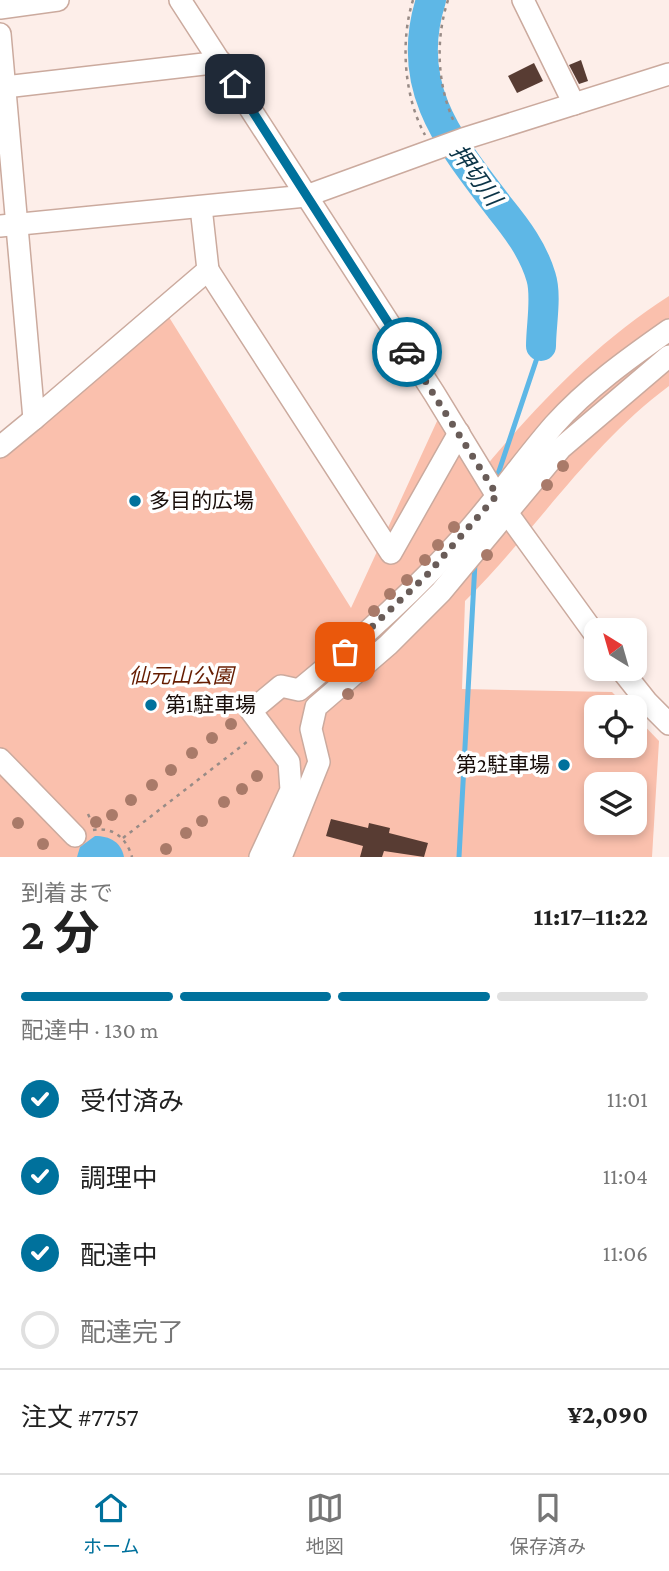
<!DOCTYPE html>
<html lang="ja">
<head>
<meta charset="utf-8">
<style>
	:root { --surface:#fff; --page:#f2f2f2; --text:#222; --muted:#767676; --line:#e0e0e0; --accent:#00719c }
	body { margin:0; font-family:"Crimson Pro","Noto Sans JP",serif; background:var(--page); color:var(--text); height:100vh; display:flex; flex-direction:column; font-size:26px; white-space:nowrap }
	* { box-sizing:border-box; margin:0 }
	p { font-size:23px; color:var(--muted) }
	.icon { flex:none; width:38px; height:38px; fill:none; stroke:currentColor; stroke-width:2; stroke-linecap:round; stroke-linejoin:round }
	.map { position:relative; height:857px; overflow:hidden }
	.sheet { display:flex; flex-direction:column; background:var(--surface); flex:1 }
	.sheet>* { flex:none }
	.needle { width:46px; rotate:323deg }
	.buttons { position:absolute; left:584px; top:618px; display:grid; gap:14px }
	.buttons a { display:grid; place-items:center; width:63px; height:63px; border-radius:14px; background:var(--surface); box-shadow:0 4px 10px #0003; font-size:35px }
	.pin { position:absolute; display:grid; place-items:center; width:60px; height:60px; color:#fff; margin:-30px; border-radius:14px; box-shadow:0 4px 10px #0006 }
	.courier { position:absolute; display:grid; place-items:center; width:70px; height:70px; margin:-35px; border:5px solid #00719c; border-radius:50%; background:#fff; color:#222; box-shadow:0 2px 9px #0007 }
	.overview em { font-style:normal; font-weight:700 }
	.overview div { display:flex; flex-direction:column-reverse }
	.overview { display:flex; align-items:center; justify-content:space-between; height:119px; padding:0 21px }
	h1 { font-size:46px; font-weight:700; line-height:52px }
	.bar { display:grid; grid-template-columns:repeat(4,1fr); gap:10px 7px; align-content:center; height:84px; padding:0 21px }
	.bar i { height:9px; border-radius:5px; background:var(--line) }
	.bar .on { background:var(--accent) }
	.bar p { grid-column:span 4 }
	.line { display:flex; align-items:center; gap:18px; padding:0 21px; border-top:2px solid var(--line) }
	.line div { flex:1 }
	ol { padding:0 21px; list-style:none }
	li { display:flex; align-items:center; gap:21px; height:77px }
	li p { margin-inline-start:auto }
	li .icon { padding:7px; border-radius:50%; background:var(--accent); color:#fff; stroke-width:4 }
	li:last-child { color:var(--muted) }
	li i { width:38px; height:38px; border:4px solid var(--line); border-radius:50% }
	.menu { display:flex; justify-content:space-around; align-items:center; height:98px; border-top:2px solid var(--line); background:var(--surface); font-size:19px; color:var(--muted) }
	.menu a { display:grid; justify-items:center; gap:4px }
	.menu .on { color:var(--accent) }
	.map>svg:first-child { display:block }
	.green { fill:#fac0ad; fill-rule:evenodd }
	.water { fill:#5eb7e6 }
	.lines { fill:none; stroke-linecap:round; stroke-linejoin:round }
	.stream { stroke:#5eb7e6; stroke-width:5 }
	.river { stroke:#5eb7e6; stroke-width:30 }
	.building { fill:#583c33 }
	.minor-casing { stroke:#cbaa9e; stroke-width:24 }
	.path { stroke:#988b86; stroke-width:2.5; stroke-dasharray:3.5 5; stroke-linecap:butt }
	.minor { stroke:#fff; stroke-width:21 }
	.tree { fill:#a97a69 }
	.done { stroke:#695c58; stroke-width:7; stroke-dasharray:0 12.6 }
	.route { stroke:#00719c; stroke-width:9 }
	.poi-dot { fill:#00719c; stroke:#fff; stroke-width:2.5 }
	.labels { text-anchor:middle; dominant-baseline:central; stroke-width:7; stroke-linejoin:round; paint-order:stroke }
	.poi-label { font-size:21px; fill:#190e0a; stroke:#fff; text-anchor:start }
	.park-label { font-size:21px; font-style:italic; fill:#651c00; stroke:#fff }
	.water-label { font-size:23px; font-style:italic; fill:#0b3447; stroke:#fff }
</style>
</head>
<body>
<div class="map">
<svg width="669" height="857" viewBox="0 0 669 857">
	<rect width="100%" height="100%" fill="#fdeee9"/>
	<path class="green" d="M669,296V386C589,445 535,532 465,601L462,689L612,692L627,707H597V746H635V716L659,741L652,857H0V454L167,314L351,608L438,419L477,477C533,409 594,344 669,296ZM597,784H635V822H597Z"/>
	<path class="water" d="M95,836C110,836 121,842 124,857H77L80,847Z"/>
	<g class="lines">
		<g class="stream">
			<polyline points="495,483 541,346"/>
			<polyline points="459,857 475,563"/>
		</g>
		<path class="river" d="M431,0C403,87 450,142 500,208C517,229 533,250 541,277C547,296 541,325 541,346"/>
	</g>
	<g class="building">
		<polygon points="581,60 588,81 579,84 569,65"/>
		<polygon points="534,63 543,81 517,93 508,76"/>
		<polygon points="331,819 368,828 369,823 390,828 389,833 428,843 424,857 384,851 382,857 360,857 363,846 326,836"/>
	</g>
	<g class="lines">
		<g class="minor-casing">
			<g id="minor">
				<polyline points="180,0 434,393 508,514 597,637"/>
				<polyline points="523,0 574,104"/>
				<polyline points="0,8 58,0"/>
				<polyline points="0,34 34,419 208,270 201,207"/>
				<polyline points="5,87 221,62"/>
				<polyline points="0,226 306,196 463,139 669,74"/>
				<polyline points="208,270 391,553 459,433"/>
				<polyline points="0,447 34,419"/>
				<polyline points="620,668 647,702 669,724"/>
				<polyline points="0,759 75,836"/>
				<path d="M260,857L291,790L289,762L251,711L281,686L299,690C354,645 413,593 459,541C493,504 521,463 554,425C587,388 629,358 669,330"/>
				<polyline points="281,857 319,762 311,729 316,707 388,645 441,592 561,448 669,356"/>
			</g>
		</g>
		<g class="path">
			<path d="M413,0C400,41 404,97 425,135"/>
			<path d="M448,0C435,40 437,86 455,124"/>
			<polyline points="88,814 95,829"/>
			<path d="M93,830C113,827 126,837 132,857"/>
			<polyline points="123,838 248,741"/>
		</g>
		<use href="#minor" class="minor"/>
	</g>
	<g class="tree">
		<circle cx="563" cy="466" r="6"/>
		<circle cx="547" cy="485" r="6"/>
		<circle cx="454" cy="527" r="6"/>
		<circle cx="438" cy="545" r="6"/>
		<circle cx="487" cy="555" r="6"/>
		<circle cx="425" cy="560" r="6"/>
		<circle cx="407" cy="580" r="6"/>
		<circle cx="390" cy="594" r="6"/>
		<circle cx="374" cy="611" r="6"/>
		<circle cx="348" cy="694" r="6"/>
		<circle cx="231" cy="724" r="6"/>
		<circle cx="212" cy="738" r="6"/>
		<circle cx="192" cy="753" r="6"/>
		<circle cx="171" cy="770" r="6"/>
		<circle cx="257" cy="776" r="6"/>
		<circle cx="152" cy="785" r="6"/>
		<circle cx="242" cy="789" r="6"/>
		<circle cx="131" cy="800" r="6"/>
		<circle cx="224" cy="802" r="6"/>
		<circle cx="112" cy="815" r="6"/>
		<circle cx="202" cy="821" r="6"/>
		<circle cx="96" cy="822" r="6"/>
		<circle cx="18" cy="823" r="6"/>
		<circle cx="186" cy="833" r="6"/>
		<circle cx="43" cy="844" r="6"/>
		<circle cx="166" cy="849" r="6"/>
	</g>
	<g class="lines">
		<polyline class="done" points="345,652 426,576 497,495 407,352"/>
		<polyline class="route" points="235,84 407,352"/>
	</g>
	<g class="poi-dot">
		<circle cx="135" cy="501" r="7"/>
		<circle cx="151" cy="705" r="7"/>
		<circle cx="564" cy="765" r="7"/>
	</g>
	<g class="labels">
		<g class="poi-label">
			<text x="149" y="501">多目的広場</text>
			<text x="165" y="705">第1駐車場</text>
			<text x="550" y="765" text-anchor="end">第2駐車場</text>
		</g>
		<g class="park-label">
			<text x="181" y="676">仙元山公園</text>
		</g>
		<g class="water-label">
			<text transform="translate(476 175) rotate(54)">押切川</text>
		</g>
	</g>
</svg>
<div class="buttons">
<a><svg class="needle" viewBox="-14 -14 28 28"><path d="M0-13l5 13h-10z" fill="#e53935"/><path d="M0 13l5-13h-10z" fill="#767676"/></svg></a>
<a><svg class="icon" aria-label="locate" viewBox="0 0 24 24"><circle cx="12" cy="12" r="6"/><path d="M12 2v4M12 18v4M2 12h4M18 12h4"/></svg></a>
<a><svg class="icon" aria-label="layers" viewBox="0 0 24 24"><path d="M12 4l9 5-9 5-9-5zM3 14l9 5 9-5"/></svg></a>
</div>
<div class="pin" style="left:345px;top:652px;background:#ea580c"><svg class="icon" aria-label="bag" viewBox="0 0 24 24"><path d="M5 8h14l-1 12H6zM9 8a3 3 0 0 1 6 0"/></svg></div>
<div class="pin" style="left:235px;top:84px;background:#1f2937"><svg class="icon" aria-label="home" viewBox="0 0 24 24"><path d="M3 11l9-7 9 7M6 9v11h12V9"/></svg></div>
<div class="courier" style="left:407px;top:352px"><svg class="icon" aria-label="car" viewBox="0 0 24 24"><path d="M5 17H2v-5l4-1 3-4h7l3 4 3 1v5h-3M9 17h6M6 11h13"/><circle cx="7" cy="17" r="2"/><circle cx="17" cy="17" r="2"/></svg></div>
</div>
<section class="sheet">
<div class="overview"><div><h1>2 分</h1><p>到着まで</p></div><em>11:17–11:22</em></div>
<div class="bar"><i class="on"></i><i class="on"></i><i class="on"></i><i></i><p>配達中 · 130 m</p></div>
<ol>
<li><svg class="icon" aria-label="check" viewBox="0 0 24 24"><path d="M5 12l5 5 9-10"/></svg>受付済み<p>11:01</p></li>
<li><svg class="icon" aria-label="check" viewBox="0 0 24 24"><path d="M5 12l5 5 9-10"/></svg>調理中<p>11:04</p></li>
<li><svg class="icon" aria-label="check" viewBox="0 0 24 24"><path d="M5 12l5 5 9-10"/></svg>配達中<p>11:06</p></li>
<li><i></i>配達完了</li>
</ol>
<div class="line" style="height:91px"><div>注文 #7757</div><b>¥2,090</b></div>
</section>
<nav class="menu">
<a class="on"><svg class="icon" aria-label="home" viewBox="0 0 24 24"><path d="M3 11l9-7 9 7M6 9v11h12V9"/></svg>ホーム</a>
<a><svg class="icon" aria-label="map" viewBox="0 0 24 24"><path d="M3 6l6-2 6 2 6-2v14l-6 2-6-2-6 2zM9 4v14M15 6v14"/></svg>地図</a>
<a><svg class="icon" aria-label="saved" viewBox="0 0 24 24"><path d="M7 4h10v16l-5-4-5 4z"/></svg>保存済み</a>
</nav>
</body>
</html>
